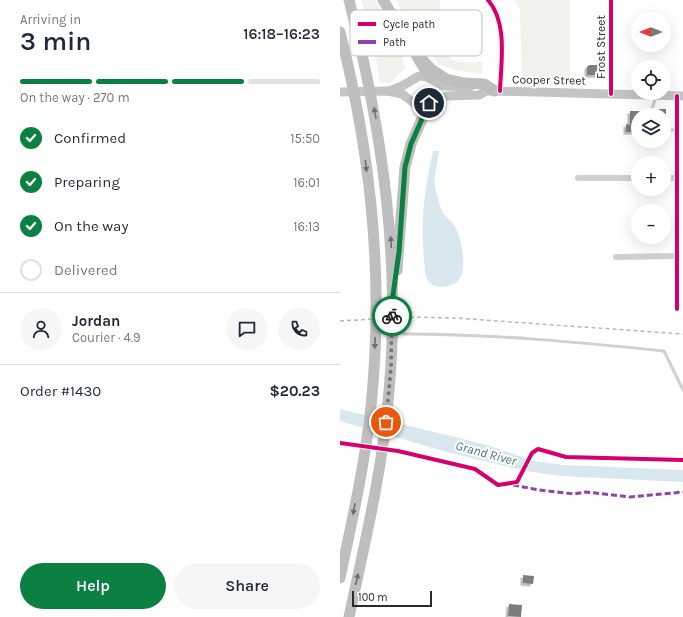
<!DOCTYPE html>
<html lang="en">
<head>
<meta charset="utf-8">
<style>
	:root { --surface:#fff; --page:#f6f6f7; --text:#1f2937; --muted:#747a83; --line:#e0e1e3; --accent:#0b8043 }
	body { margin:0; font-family:Karla,sans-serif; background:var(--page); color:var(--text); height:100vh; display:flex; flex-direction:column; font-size:15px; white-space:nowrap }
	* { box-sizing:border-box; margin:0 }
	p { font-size:13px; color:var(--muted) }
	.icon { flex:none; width:22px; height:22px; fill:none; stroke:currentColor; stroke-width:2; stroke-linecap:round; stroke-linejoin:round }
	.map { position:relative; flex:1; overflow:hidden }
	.side { display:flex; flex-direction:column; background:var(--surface); width:340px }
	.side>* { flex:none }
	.needle { width:26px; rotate:270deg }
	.tools { position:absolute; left:291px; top:12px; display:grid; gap:8px }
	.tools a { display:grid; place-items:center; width:40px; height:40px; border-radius:50%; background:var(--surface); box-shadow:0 4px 16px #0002; font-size:20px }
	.scale { position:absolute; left:12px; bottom:10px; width:80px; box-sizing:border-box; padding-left:4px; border:2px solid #2b2b2b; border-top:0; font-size:11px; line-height:14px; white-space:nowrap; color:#2b2b2b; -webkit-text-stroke:3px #fff; paint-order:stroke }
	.pin { position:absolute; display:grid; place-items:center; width:34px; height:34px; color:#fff; margin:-17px; border:2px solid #fff; border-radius:50%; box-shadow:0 1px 4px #0007 }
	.courier { position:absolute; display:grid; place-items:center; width:40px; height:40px; margin:-20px; border:3px solid #0b8043; border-radius:50%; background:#fff; color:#222; box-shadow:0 1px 5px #0007 }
	.headline em { font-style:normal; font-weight:600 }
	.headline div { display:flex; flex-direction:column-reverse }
	.headline { display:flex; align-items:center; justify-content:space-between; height:68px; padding:0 20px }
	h1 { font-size:26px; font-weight:600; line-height:30px }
	.bar { display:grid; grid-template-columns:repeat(4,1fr); gap:6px 4px; align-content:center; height:48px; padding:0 20px }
	.bar i { height:5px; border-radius:3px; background:var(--line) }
	.bar .selected { background:var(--accent) }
	.bar p { grid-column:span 4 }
	.line { display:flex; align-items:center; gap:10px; padding:0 20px; border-top:1px solid var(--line) }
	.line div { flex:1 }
	.round { display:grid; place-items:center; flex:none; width:42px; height:42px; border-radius:21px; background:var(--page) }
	ol { padding:0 20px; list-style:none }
	li { display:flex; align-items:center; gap:12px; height:44px }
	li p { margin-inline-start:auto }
	li .icon { padding:4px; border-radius:50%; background:var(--accent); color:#fff; stroke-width:4 }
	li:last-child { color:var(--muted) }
	li i { width:22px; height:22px; border:2px solid var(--line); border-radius:50% }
	.action { display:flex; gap:8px; margin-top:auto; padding:8px 20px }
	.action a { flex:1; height:46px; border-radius:24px; background:var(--accent); color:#fff; font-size:16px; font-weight:600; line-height:46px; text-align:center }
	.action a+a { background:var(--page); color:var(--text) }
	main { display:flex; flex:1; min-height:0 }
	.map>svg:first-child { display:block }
	.green { fill:#f0f2eb }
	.water { fill:#d8e8ee }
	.building { fill:#7d7d7d; filter:url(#shadow) }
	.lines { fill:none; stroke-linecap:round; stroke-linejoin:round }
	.lane { stroke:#d0d0d0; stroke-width:3 }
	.street { stroke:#d0d0d0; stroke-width:6 }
	.primary { stroke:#c4c4c4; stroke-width:9 }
	.highway { stroke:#bebebe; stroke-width:11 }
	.rail { stroke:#b8b8b8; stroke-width:1.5; stroke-dasharray:4 3; stroke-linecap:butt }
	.quiet { stroke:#8e44ad; stroke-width:3; stroke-dasharray:6 3; stroke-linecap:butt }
	.cycleway-casing { stroke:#fff; stroke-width:6 }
	.cycleway { stroke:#d6006c; stroke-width:4 }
	.oneway { fill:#6d6d6d }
	.done { stroke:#757575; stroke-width:4; stroke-dasharray:0 7.2 }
	.route { stroke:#0b8043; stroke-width:5 }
	.labels { text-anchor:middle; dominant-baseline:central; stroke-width:4; stroke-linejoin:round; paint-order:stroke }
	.street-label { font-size:12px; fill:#2b2b2b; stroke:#fff }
	.water-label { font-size:13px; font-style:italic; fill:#427285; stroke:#fff }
	.key { fill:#fff; stroke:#bfbfbf; stroke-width:1 }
	.key-label { font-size:11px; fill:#2b2b2b }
</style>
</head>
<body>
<main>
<section class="side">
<div class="headline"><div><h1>3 min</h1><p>Arriving in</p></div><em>16:18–16:23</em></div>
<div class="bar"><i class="selected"></i><i class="selected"></i><i class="selected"></i><i></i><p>On the way · 270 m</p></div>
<ol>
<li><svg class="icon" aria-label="check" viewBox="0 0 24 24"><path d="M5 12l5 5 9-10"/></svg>Confirmed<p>15:50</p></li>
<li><svg class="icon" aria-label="check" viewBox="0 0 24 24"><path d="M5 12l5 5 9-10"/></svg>Preparing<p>16:01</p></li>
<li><svg class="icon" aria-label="check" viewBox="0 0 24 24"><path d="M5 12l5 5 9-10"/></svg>On the way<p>16:13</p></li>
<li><i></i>Delivered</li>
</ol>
<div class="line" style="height:72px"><a class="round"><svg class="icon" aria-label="person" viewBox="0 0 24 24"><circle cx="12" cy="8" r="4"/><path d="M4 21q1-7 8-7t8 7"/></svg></a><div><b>Jordan</b><p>Courier · 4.9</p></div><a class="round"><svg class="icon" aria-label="chat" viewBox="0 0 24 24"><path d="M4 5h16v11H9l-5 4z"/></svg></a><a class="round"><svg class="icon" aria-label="phone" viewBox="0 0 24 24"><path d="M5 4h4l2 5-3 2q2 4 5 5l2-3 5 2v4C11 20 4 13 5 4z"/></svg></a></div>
<div class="line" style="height:52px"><div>Order #1430</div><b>$20.23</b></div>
<div class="action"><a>Help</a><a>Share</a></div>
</section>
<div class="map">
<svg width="343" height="617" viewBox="0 0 343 617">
	<defs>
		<filter id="shadow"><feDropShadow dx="-2.5" dy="2.5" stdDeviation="0" flood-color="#0004"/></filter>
	</defs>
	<rect width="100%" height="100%" fill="#fff"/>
	<g class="green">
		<polygon points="21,0 35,0 57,34 65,68 50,83 40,83 31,26"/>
		<path d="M57,0H100C100,20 94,58 121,62C128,63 136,62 143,62L142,74L114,70L100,65L71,29L62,13Z"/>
		<polygon points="174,0 230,0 230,85 182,83 180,9"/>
	</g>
	<g class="water">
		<path d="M93,151H99C98,162 93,177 95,187C97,195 99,204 102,211C105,217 112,221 115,227C122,240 130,276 114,284C107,287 95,289 89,282C84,276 85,266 84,259C80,221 85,187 93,151Z"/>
		<polygon points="0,409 147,445 194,461 223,465 343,470 343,482 221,476 185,471 107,452 0,421"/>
	</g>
	<g class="building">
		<polygon points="249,65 261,65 261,75 247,75 247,67"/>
		<rect x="319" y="109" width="7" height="6"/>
		<polygon points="290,111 301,111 300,115 298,115 298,132 286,132 286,124 290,125"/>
		<polygon points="183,575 194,576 193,584 183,583"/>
		<polygon points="169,604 182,605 181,617 168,616"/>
	</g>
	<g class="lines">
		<g class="lane">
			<path d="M310,115C311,108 315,105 315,97"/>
			<polyline points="324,130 337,130"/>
			<path d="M64,334C151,334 238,342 324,351L343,390"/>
		</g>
		<g class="street">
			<path d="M148,0C168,23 161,62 160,91"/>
			<polyline points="271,0 271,94"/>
			<polyline points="238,178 298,178"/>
			<polyline points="324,178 337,178"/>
			<polyline points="276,257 337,256"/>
			<polyline points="337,309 337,96"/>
		</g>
		<g class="primary">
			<polyline points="49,91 62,86 79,76 88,77 104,86 130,87"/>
			<polyline points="0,92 48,91 62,94 74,103 81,105 107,96 139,95 146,91 155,91 343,96"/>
		</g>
		<g class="highway">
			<path d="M9,0C42,129 61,259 49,391C43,468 25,542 9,617"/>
			<polyline points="43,0 90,78"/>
			<path d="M0,32C31,153 44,281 31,406C25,464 12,521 0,578"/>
			<polyline points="74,51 92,70 106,79 124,83 144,84 155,91"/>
			<polyline points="57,270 65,167 71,144 89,103"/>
		</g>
		<polyline class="rail" points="0,321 68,317 114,318 343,334"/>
		<polyline class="quiet" points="173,485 199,490 234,494 246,492 290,497 343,492"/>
		<g class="cycleway-casing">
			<g id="cycleway">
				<path d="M148,0C168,23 161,62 160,91"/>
				<polyline points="271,0 271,94"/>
				<polyline points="337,309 337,96"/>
				<polyline points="0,443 58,451 135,469 158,485 177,482 192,453 198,449 226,457 343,460"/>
			</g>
		</g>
		<use href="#cycleway" class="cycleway"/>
	</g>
	<defs><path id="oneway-solid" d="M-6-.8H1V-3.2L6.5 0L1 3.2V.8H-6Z"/></defs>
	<g class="oneway">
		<use href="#oneway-solid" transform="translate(35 113) rotate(-100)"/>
		<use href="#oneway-solid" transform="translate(26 166) rotate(83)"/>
		<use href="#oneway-solid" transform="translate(51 242) rotate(-93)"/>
		<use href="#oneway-solid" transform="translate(35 343) rotate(92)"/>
		<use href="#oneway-solid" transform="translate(14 509) rotate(101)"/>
		<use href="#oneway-solid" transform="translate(17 579) rotate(-78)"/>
	</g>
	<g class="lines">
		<polyline class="done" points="46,422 51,367 52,316"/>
		<polyline class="route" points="52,316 53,295 59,252 65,167 71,144 89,103"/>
	</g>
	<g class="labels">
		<g class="street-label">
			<text transform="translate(261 47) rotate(-90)">Frost Street</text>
			<text transform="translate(209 80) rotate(1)">Cooper Street</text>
		</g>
		<g class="water-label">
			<text transform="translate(146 453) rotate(15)">Grand River</text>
		</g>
	</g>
	<rect x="10" y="10" width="132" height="46" rx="6" class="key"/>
	<rect x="18" y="22" width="18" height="4" fill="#d6006c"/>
	<rect x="18" y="40" width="18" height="4" fill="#8e44ad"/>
	<g class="key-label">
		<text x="43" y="28">Cycle path</text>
		<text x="43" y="46">Path</text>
	</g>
</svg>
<div class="tools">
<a><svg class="needle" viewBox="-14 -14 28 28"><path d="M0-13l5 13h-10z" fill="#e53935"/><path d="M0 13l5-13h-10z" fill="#747a83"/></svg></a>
<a><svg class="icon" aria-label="locate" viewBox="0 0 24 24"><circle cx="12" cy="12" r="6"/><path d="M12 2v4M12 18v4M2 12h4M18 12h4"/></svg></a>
<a><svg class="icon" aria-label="layers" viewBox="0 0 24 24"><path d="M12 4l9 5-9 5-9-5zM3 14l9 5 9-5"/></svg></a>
<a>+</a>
<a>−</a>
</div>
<div class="scale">100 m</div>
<div class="pin" style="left:46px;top:422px;background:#ea580c"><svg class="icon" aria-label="bag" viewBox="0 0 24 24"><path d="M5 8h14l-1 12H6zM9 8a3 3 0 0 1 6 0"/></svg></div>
<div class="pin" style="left:89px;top:103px;background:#1f2937"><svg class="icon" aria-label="home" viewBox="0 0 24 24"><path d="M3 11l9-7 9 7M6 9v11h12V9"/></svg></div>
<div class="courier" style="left:52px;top:316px"><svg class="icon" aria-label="bike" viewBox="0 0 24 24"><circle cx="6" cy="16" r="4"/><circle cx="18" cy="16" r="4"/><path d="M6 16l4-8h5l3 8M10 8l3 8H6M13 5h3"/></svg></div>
</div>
</main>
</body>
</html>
